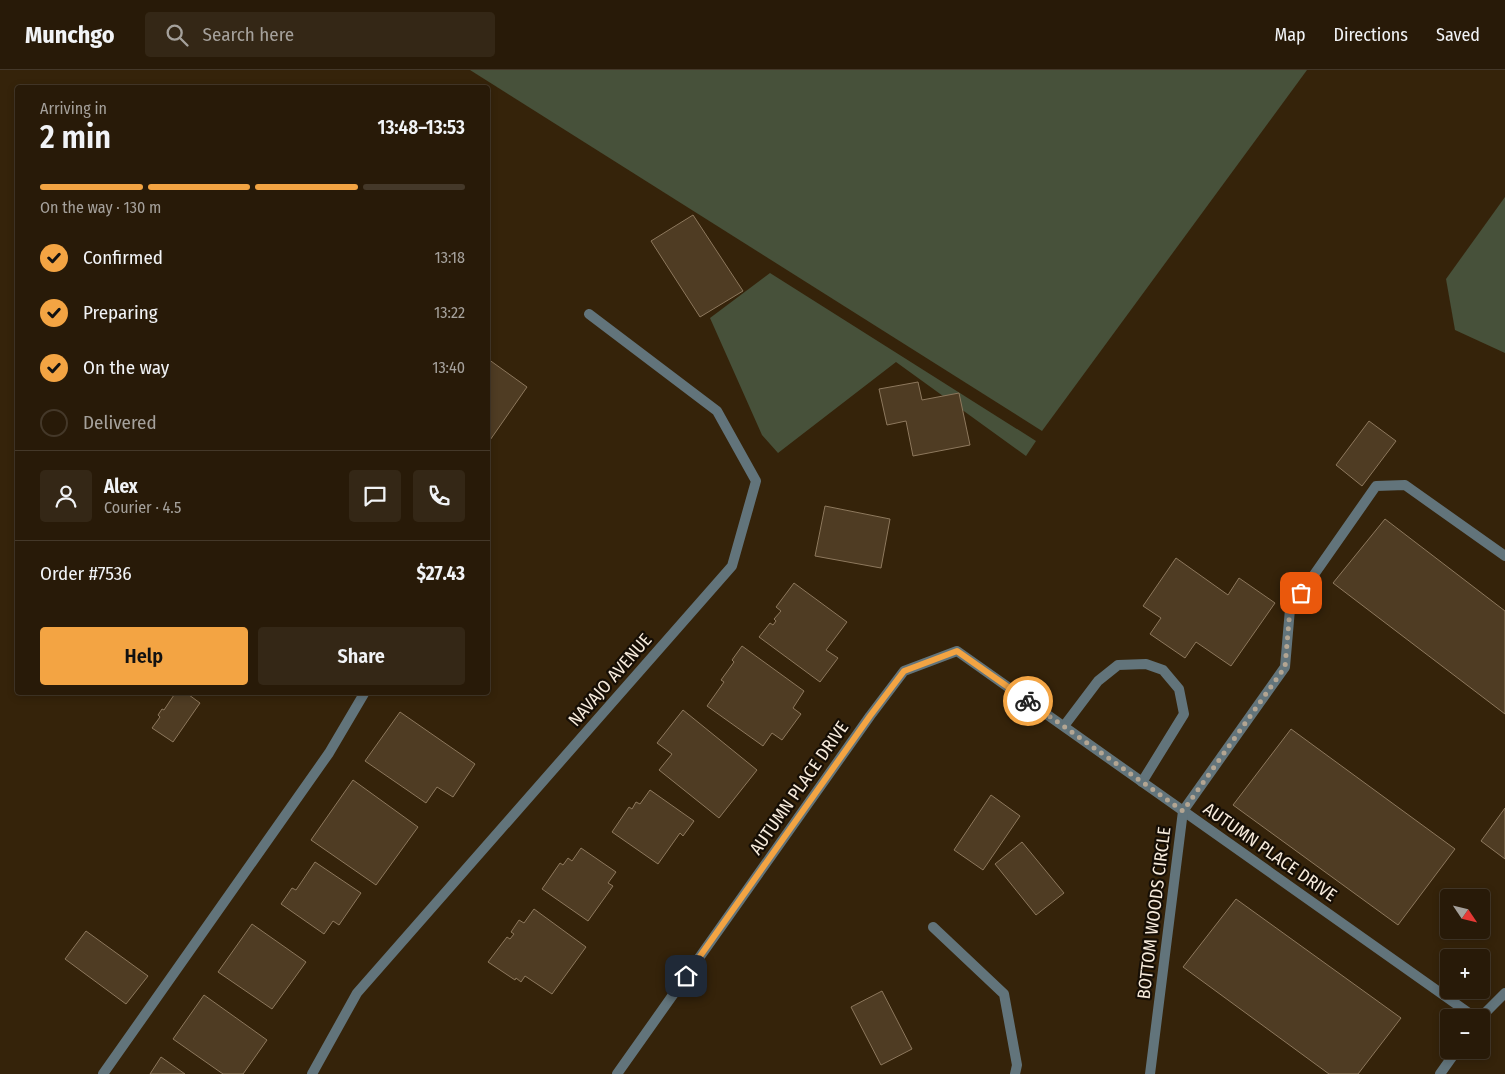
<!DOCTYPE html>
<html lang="en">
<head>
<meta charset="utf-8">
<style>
	:root { --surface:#281a08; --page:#342716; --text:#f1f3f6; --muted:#a5a19c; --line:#443829; --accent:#f3a443 }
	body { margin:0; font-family:"Fira Sans Condensed",sans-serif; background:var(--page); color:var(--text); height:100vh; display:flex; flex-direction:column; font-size:19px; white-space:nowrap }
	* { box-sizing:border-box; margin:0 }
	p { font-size:16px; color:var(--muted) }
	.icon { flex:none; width:28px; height:28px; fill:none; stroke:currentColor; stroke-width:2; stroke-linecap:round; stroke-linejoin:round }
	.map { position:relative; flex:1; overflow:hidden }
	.sheet { position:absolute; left:15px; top:15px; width:475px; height:610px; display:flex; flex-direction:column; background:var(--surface); border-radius:5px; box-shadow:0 2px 8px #0003,0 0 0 1px var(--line) }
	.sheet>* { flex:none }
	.needle { width:32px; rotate:125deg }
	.fabs { position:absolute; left:1440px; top:819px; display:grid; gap:10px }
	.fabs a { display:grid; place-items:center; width:50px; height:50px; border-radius:5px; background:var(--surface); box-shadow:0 2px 8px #0003,0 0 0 1px var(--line); font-size:25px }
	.pin { position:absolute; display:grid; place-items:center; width:42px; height:42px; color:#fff; margin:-21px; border-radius:10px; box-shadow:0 2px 8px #0006 }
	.courier { position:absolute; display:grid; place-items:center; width:50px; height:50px; margin:-25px; border:4px solid #f3a443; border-radius:50%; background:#fff; color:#222; box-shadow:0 1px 6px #0007 }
	.summary em { font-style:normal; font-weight:600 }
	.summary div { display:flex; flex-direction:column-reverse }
	.summary { display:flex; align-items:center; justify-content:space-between; height:85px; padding:0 25px }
	h1 { font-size:32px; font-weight:600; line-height:38px }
	.bar { display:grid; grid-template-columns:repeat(4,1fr); gap:8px 5px; align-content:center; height:60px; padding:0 25px }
	.bar i { height:6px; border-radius:4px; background:var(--line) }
	.bar .on { background:var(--accent) }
	.bar p { grid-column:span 4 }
	.line { display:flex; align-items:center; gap:12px; padding:0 25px; border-top:1px solid var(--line) }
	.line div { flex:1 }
	.round { display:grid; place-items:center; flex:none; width:52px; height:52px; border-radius:5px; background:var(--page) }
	ol { padding:0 25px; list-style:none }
	li { display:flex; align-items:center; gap:15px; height:55px }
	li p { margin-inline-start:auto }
	li .icon { padding:5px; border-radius:50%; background:var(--accent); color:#111; stroke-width:4 }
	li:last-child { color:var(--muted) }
	li i { width:28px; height:28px; border:2px solid var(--line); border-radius:50% }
	.action { display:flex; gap:10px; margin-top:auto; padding:10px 25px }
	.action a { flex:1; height:58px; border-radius:5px; background:var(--accent); color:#111; font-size:20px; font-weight:600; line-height:58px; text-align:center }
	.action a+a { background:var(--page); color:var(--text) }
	header { display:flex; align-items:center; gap:30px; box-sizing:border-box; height:70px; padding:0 25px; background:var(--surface); border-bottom:1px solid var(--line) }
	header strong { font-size:24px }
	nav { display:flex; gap:28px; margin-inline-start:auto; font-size:18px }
	.search { width:350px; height:45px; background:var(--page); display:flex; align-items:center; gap:12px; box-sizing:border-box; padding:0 18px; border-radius:5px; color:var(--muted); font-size:19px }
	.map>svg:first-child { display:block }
	.green { fill:#47513a }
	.building { fill:#4f3c23; stroke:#8d785d }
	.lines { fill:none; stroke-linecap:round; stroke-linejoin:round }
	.service { stroke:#62747b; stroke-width:10 }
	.minor { stroke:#62747b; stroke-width:10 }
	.done { stroke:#b3a592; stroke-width:5; stroke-dasharray:0 9 }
	.route { stroke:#f3a443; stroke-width:6 }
	.labels { text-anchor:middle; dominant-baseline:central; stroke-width:4.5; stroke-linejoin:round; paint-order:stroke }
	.street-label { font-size:18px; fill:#f7ebdc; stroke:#160e05 }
</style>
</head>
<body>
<header>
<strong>Munchgo</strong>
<div class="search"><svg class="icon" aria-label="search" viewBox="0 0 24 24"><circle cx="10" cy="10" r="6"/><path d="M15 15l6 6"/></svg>Search here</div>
<nav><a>Map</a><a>Directions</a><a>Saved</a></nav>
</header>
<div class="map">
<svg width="1505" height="1004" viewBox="0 0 1505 1004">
	<rect width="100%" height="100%" fill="#35230a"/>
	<g class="green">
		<polygon points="470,0 1307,0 1042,361"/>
		<polygon points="1505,127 1505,283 1455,260 1446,209"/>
		<polygon points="770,203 1036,371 1026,386 896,292 778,383 762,365 710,248"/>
	</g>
	<g class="building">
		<polygon points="693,145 743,221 700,247 651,171"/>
		<polygon points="488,289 527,317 488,373"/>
		<polygon points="918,312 922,330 959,323 970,375 913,386 906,351 887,355 879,319"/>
		<polygon points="1369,351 1396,371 1362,416 1336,395"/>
		<polygon points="825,436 890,449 881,498 815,486"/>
		<polygon points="1385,449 1505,541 1505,644 1333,513"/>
		<polygon points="1176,488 1228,525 1239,508 1275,533 1231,596 1196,572 1185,588 1150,564 1161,548 1143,536"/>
		<polygon points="794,513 847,552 826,580 838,588 820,612 759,567 770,553 773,555 776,551 774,549 781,541 776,537"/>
		<polygon points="742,576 804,621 793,638 801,644 782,670 772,663 763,676 707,636 724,612 721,610 734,592 732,590"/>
		<polygon points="176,622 185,622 200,633 173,672 152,658 160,647 158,645 162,639 164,640"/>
		<polygon points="683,640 757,700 719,748 659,700 672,684 657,673"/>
		<polygon points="400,642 475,694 453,727 437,717 426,733 365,691"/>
		<polygon points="1291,659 1455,779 1398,855 1233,735"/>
		<polygon points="353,710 418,757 376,815 311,770"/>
		<polygon points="650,720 694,751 683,766 680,763 658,794 612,762 629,737 632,739 636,732 640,734"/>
		<polygon points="991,725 1020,746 983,800 954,780"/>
		<polygon points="1505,738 1505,789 1481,771"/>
		<polygon points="1022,772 1064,823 1036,845 995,794"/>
		<polygon points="581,778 616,802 608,813 613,816 588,851 542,819 560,793 563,795 568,788 572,791"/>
		<polygon points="315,792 361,823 339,855 333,851 324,864 281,834 292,818 296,820"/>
		<polygon points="1236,829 1401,948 1358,1004 1329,1004 1183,897"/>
		<polygon points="534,839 586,877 552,924 525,906 521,912 516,908 515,910 488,892 507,867 510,869 514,864 511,862 519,850 524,853"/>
		<polygon points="252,854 306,892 272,939 218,902"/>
		<polygon points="86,861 148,906 126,934 65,889"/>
		<polygon points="882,921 912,979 881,995 851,937"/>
		<polygon points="204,925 267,970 243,1004 223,1004 173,969"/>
		<polygon points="161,987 185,1004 150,1004"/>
	</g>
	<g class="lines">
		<g class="service">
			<polyline points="1064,656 1098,611 1118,595 1146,594 1163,600 1179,619 1184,644 1142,712"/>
			<polyline points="103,1004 329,683 365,622"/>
		</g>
		<g class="minor">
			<polyline points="933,857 1004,924 1017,995 1015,1004"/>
			<polyline points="1480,948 1505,923"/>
			<polyline points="312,1004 357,923 732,496 756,411 717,341 589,244"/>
			<polyline points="617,1004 870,646 904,601 957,581 1476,948"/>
			<polyline points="1150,1004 1183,741 1285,597 1290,539 1376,416 1405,415 1505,486"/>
			<polyline points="1440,1004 1457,980"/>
		</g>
	</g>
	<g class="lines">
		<polyline class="done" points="1028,631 1183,741 1285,597 1290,539 1301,523"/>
		<polyline class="route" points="686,906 870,646 904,601 957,581 1028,631"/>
	</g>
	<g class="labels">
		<g class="street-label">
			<text transform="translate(610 610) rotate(-49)">NAVAJO AVENUE</text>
			<text transform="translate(799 718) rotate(-55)">AUTUMN PLACE DRIVE</text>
			<text transform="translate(1270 782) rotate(35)">AUTUMN PLACE DRIVE</text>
			<text transform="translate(1154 843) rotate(-83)">BOTTOM WOODS CIRCLE</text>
		</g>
	</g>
</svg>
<div class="fabs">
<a><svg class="needle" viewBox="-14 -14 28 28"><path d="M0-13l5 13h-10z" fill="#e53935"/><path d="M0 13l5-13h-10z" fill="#a5a19c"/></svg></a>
<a>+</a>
<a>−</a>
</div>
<div class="pin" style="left:1301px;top:523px;background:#ea580c"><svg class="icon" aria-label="bag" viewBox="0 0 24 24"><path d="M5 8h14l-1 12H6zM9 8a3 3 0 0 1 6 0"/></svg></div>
<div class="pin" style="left:686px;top:906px;background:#1f2937"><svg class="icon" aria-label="home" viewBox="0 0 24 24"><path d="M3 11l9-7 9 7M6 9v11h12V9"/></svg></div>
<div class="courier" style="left:1028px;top:631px"><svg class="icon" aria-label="bike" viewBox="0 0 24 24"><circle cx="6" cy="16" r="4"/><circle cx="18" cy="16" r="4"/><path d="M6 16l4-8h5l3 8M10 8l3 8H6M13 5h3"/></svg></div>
<section class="sheet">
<div class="summary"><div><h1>2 min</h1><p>Arriving in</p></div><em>13:48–13:53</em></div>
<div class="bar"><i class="on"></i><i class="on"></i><i class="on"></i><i></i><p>On the way · 130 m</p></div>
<ol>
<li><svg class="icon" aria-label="check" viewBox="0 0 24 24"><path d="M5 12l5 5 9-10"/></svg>Confirmed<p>13:18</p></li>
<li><svg class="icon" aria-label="check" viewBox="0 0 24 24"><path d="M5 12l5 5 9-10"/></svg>Preparing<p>13:22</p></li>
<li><svg class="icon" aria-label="check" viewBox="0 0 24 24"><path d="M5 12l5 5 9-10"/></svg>On the way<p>13:40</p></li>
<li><i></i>Delivered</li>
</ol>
<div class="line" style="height:90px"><a class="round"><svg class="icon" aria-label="person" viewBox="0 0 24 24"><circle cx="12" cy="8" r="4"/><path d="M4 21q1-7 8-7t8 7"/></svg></a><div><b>Alex</b><p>Courier · 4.5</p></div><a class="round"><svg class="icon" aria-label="chat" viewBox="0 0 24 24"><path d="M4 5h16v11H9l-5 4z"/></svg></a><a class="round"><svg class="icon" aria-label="phone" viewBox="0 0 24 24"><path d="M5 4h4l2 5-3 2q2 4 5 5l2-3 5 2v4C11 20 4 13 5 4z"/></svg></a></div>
<div class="line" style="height:65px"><div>Order #7536</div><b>$27.43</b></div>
<div class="action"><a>Help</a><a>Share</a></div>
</section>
</div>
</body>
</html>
